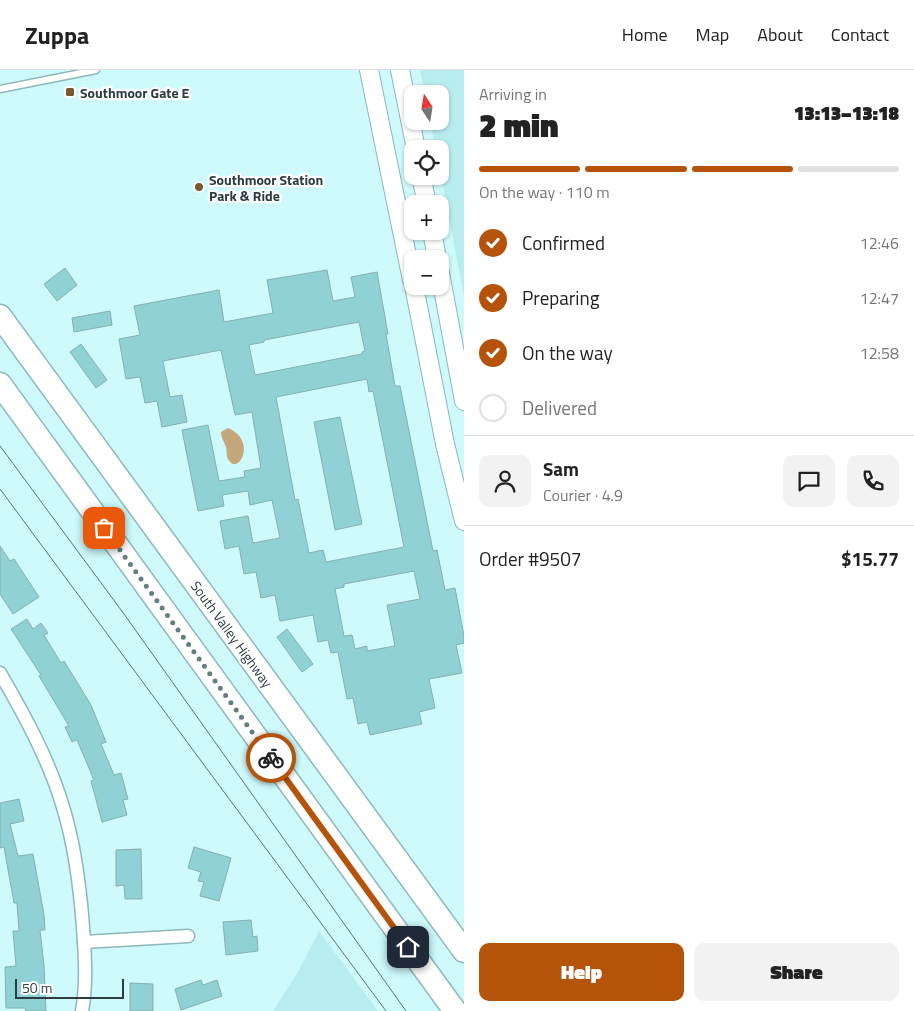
<!DOCTYPE html>
<html lang="en">
<head>
<meta charset="utf-8">
<style>
	:root { --surface:#fff; --page:#f2f2f2; --text:#222; --muted:#767676; --line:#e0e0e0; --accent:#b45309 }
	body { margin:0; font-family:"Titillium Web",sans-serif; background:var(--page); color:var(--text); height:100vh; display:flex; flex-direction:column; font-size:19px; white-space:nowrap }
	* { box-sizing:border-box; margin:0 }
	p { font-size:16px; color:var(--muted) }
	.icon { flex:none; width:28px; height:28px; fill:none; stroke:currentColor; stroke-width:2; stroke-linecap:round; stroke-linejoin:round }
	.map { position:relative; flex:1; overflow:hidden }
	.panel { display:flex; flex-direction:column; background:var(--surface); width:450px }
	.panel>* { flex:none }
	.needle { width:32px; rotate:348deg }
	.fabs { position:absolute; left:404px; top:15px; display:grid; gap:10px }
	.fabs a { display:grid; place-items:center; width:45px; height:45px; border-radius:10px; background:var(--surface); box-shadow:0 1px 4px #0004; font-size:25px }
	.scale { position:absolute; left:15px; bottom:12px; width:109px; box-sizing:border-box; padding-left:5px; border:2px solid #2b3d3e; border-top:0; font-size:14px; line-height:18px; white-space:nowrap; color:#2b3d3e; -webkit-text-stroke:4px #fefefe; paint-order:stroke }
	.pin { position:absolute; display:grid; place-items:center; width:42px; height:42px; color:#fff; margin:-21px; border-radius:10px; box-shadow:0 2px 8px #0006 }
	.courier { position:absolute; display:grid; place-items:center; width:50px; height:50px; margin:-25px; border:4px solid #b45309; border-radius:50%; background:#fff; color:#222; box-shadow:0 1px 6px #0007 }
	.summary em { font-style:normal; font-weight:800 }
	.summary div { display:flex; flex-direction:column-reverse }
	.summary { display:flex; align-items:center; justify-content:space-between; height:85px; padding:0 15px }
	h1 { font-size:32px; font-weight:800; line-height:38px }
	.bar { display:grid; grid-template-columns:repeat(4,1fr); gap:8px 5px; align-content:center; height:60px; padding:0 15px }
	.bar i { height:6px; border-radius:4px; background:var(--line) }
	.bar .selected { background:var(--accent) }
	.bar p { grid-column:span 4 }
	.line { display:flex; align-items:center; gap:12px; padding:0 15px; border-top:1px solid var(--line) }
	.line div { flex:1 }
	.round { display:grid; place-items:center; flex:none; width:52px; height:52px; border-radius:10px; background:var(--page) }
	ol { padding:0 15px; list-style:none }
	li { display:flex; align-items:center; gap:15px; height:55px }
	li p { margin-inline-start:auto }
	li .icon { padding:5px; border-radius:50%; background:var(--accent); color:#fff; stroke-width:4 }
	li:last-child { color:var(--muted) }
	li i { width:28px; height:28px; border:2px solid var(--line); border-radius:50% }
	.action { display:flex; gap:10px; margin-top:auto; padding:10px 15px }
	.action a { flex:1; height:58px; border-radius:10px; background:var(--accent); color:#fff; font-size:20px; font-weight:800; line-height:58px; text-align:center }
	.action a+a { background:var(--page); color:var(--text) }
	header { display:flex; align-items:center; gap:30px; box-sizing:border-box; height:70px; padding:0 25px; background:var(--surface); border-bottom:1px solid var(--line) }
	header strong { font-size:24px }
	nav { display:flex; gap:28px; margin-inline-start:auto; font-size:18px }
	main { display:flex; flex:1; min-height:0 }
	.map>svg:first-child { display:block }
	.built { fill:#b8edf0 }
	.water { fill:#c4a77c }
	.building { fill:#8fd1d4; stroke:#86afb1; fill-rule:evenodd }
	.lines { fill:none; stroke-linecap:round; stroke-linejoin:round }
	.lane-casing { stroke:#8db7b9; stroke-width:9 }
	.street-casing { stroke:#8db7b9; stroke-width:15 }
	.secondary-casing { stroke:#8db7b9; stroke-width:20 }
	.highway-casing { stroke:#8db7b9; stroke-width:25 }
	.lane { stroke:#fff; stroke-width:6 }
	.street { stroke:#fff; stroke-width:12 }
	.secondary { stroke:#fff; stroke-width:18 }
	.highway { stroke:#fff; stroke-width:22 }
	.tram { stroke:#5a7374; stroke-width:1 }
	.done { stroke:#647f80; stroke-width:5; stroke-dasharray:0 9 }
	.route { stroke:#b45309; stroke-width:6 }
	.poi-dot { fill:#775b2e; stroke:#fefefe; stroke-width:2 }
	.labels { text-anchor:middle; dominant-baseline:central; stroke-width:4.5; stroke-linejoin:round; paint-order:stroke }
	.poi-label { font-size:14px; font-weight:bold; fill:#2b3d3e; stroke:#fefefe; text-anchor:start }
	.street-label { font-size:14px; fill:#2b3d3e; stroke:#fefefe }
</style>
</head>
<body>
<header>
<strong>Zuppa</strong>
<nav><a>Home</a><a>Map</a><a>About</a><a>Contact</a></nav>
</header>
<main>
<div class="map">
<svg width="464" height="941" viewBox="0 0 464 941">
	<rect width="100%" height="100%" fill="#cefafc"/>
	<g class="built">
		<polygon points="420,0 464,0 464,226 440,101 440,79 436,79 430,51 440,51 440,24 425,24"/>
		<polygon points="319,861 378,941 273,941 298,902"/>
	</g>
	<path class="water" d="M228,358C258,370 238,408 228,389C226,385 227,380 226,377C224,371 221,368 221,362Z"/>
	<g class="building">
		<polygon points="65,198 77,215 57,231 44,214"/>
		<path d="M327,200L333,231L355,227L351,207L377,202L388,264H386L395,316H400L433,481L437,480L445,520L455,518L464,566V573L456,575L462,603L429,609L435,638L419,642L422,654L370,665L367,652L358,654L353,628L347,629L338,582L331,583L328,570L318,572L313,545L280,551L275,525L261,528L256,502L244,504L239,476L225,479L220,451L248,446L253,473L280,468L272,430L250,435L248,421L222,425L224,436L198,441L182,360L208,355L219,411L245,407L244,401L261,398L252,342L235,345L221,280L163,291L170,327L182,325L187,352L162,357L157,331L145,333L140,307L126,309L119,269L140,265L134,236L219,220L224,252L273,243L267,210ZM359,252L365,281L362,282V284L255,305L249,275L264,272V270ZM367,309L369,322L373,321L404,477L326,492L323,480L309,483L298,429L295,430L276,327ZM414,501L420,529L387,535L395,576L367,581V576L355,579L352,565L344,566L335,519L344,517V514Z"/>
		<polygon points="110,241 112,255 74,262 72,248"/>
		<polygon points="81,274 107,310 96,318 70,282"/>
		<polygon points="340,347 362,454 335,460 314,352"/>
		<polygon points="0,476 10,491 14,489 39,527 13,544 0,524"/>
		<polygon points="27,549 33,559 41,553 48,563 44,565 61,593 64,591 91,635 106,672 101,674 114,705 121,703 128,729 123,730 127,745 102,752 91,711 94,710 77,670 72,672 65,657 69,656 39,606 41,605 11,559"/>
		<polygon points="287,559 313,594 302,602 277,567"/>
		<polygon points="19,729 24,751 10,754 18,786 33,784 44,845 45,860 40,860 44,895 46,941 26,941 25,938 6,938 5,897 16,896 13,861 19,861 17,833 14,833 4,777 0,778 0,733"/>
		<polygon points="194,777 231,788 219,831 200,826 204,812 198,811 201,802 188,798"/>
		<polygon points="141,779 142,829 125,829 124,815 116,816 116,780"/>
		<polygon points="251,850 253,867 257,866 258,881 226,885 223,852"/>
		<polygon points="201,910 203,915 217,910 222,926 181,940 175,919"/>
		<polygon points="130,913 153,914 153,941 130,941"/>
	</g>
	<g class="lines">
		<g class="lane-casing">
			<polyline id="lane" points="0,19 96,0"/>
		</g>
		<g class="street-casing">
			<g id="street">
				<path d="M0,603C25,646 49,690 63,737C75,776 80,817 83,857C85,885 87,914 82,941"/>
				<polyline points="84,872 188,866"/>
			</g>
		</g>
		<g class="secondary-casing">
			<g id="secondary">
				<polyline points="369,0 412,210"/>
				<polyline points="400,0 416,79"/>
				<polyline points="421,106 427,134"/>
				<polyline points="432,161 437,189"/>
				<polyline points="440,203 464,331"/>
				<polyline points="414,216 445,374 464,451"/>
			</g>
		</g>
		<g class="highway-casing">
			<g id="highway">
				<polyline points="0,246 464,881"/>
				<polyline points="0,314 455,941"/>
			</g>
		</g>
		<use href="#lane" class="lane"/>
		<use href="#street" class="street"/>
		<use href="#secondary" class="secondary"/>
		<use href="#highway" class="highway"/>
		<g class="tram">
			<polyline points="0,376 124,544 406,941"/>
			<polyline points="0,419 386,941"/>
		</g>
	</g>
	<g class="lines">
		<polyline class="done" points="104,458 271,688"/>
		<polyline class="route" points="271,688 408,877"/>
	</g>
	<g class="poi-dot">
		<rect x="65" y="17" width="10" height="10" rx="2.5"/>
		<circle cx="199" cy="117" r="5"/>
	</g>
	<g class="labels">
		<g class="poi-label">
			<text x="80" y="22">Southmoor Gate E</text>
			<text x="209" y="109">Southmoor Station<tspan x="209" dy="16">Park &amp; Ride</tspan></text>
		</g>
		<g class="street-label">
			<text transform="translate(232 564) rotate(54)">South Valley Highway</text>
		</g>
	</g>
</svg>
<div class="fabs">
<a><svg class="needle" viewBox="-14 -14 28 28"><path d="M0-13l5 13h-10z" fill="#e53935"/><path d="M0 13l5-13h-10z" fill="#767676"/></svg></a>
<a><svg class="icon" aria-label="locate" viewBox="0 0 24 24"><circle cx="12" cy="12" r="6"/><path d="M12 2v4M12 18v4M2 12h4M18 12h4"/></svg></a>
<a>+</a>
<a>−</a>
</div>
<div class="scale">50 m</div>
<div class="pin" style="left:104px;top:458px;background:#ea580c"><svg class="icon" aria-label="bag" viewBox="0 0 24 24"><path d="M5 8h14l-1 12H6zM9 8a3 3 0 0 1 6 0"/></svg></div>
<div class="pin" style="left:408px;top:877px;background:#1f2937"><svg class="icon" aria-label="home" viewBox="0 0 24 24"><path d="M3 11l9-7 9 7M6 9v11h12V9"/></svg></div>
<div class="courier" style="left:271px;top:688px"><svg class="icon" aria-label="bike" viewBox="0 0 24 24"><circle cx="6" cy="16" r="4"/><circle cx="18" cy="16" r="4"/><path d="M6 16l4-8h5l3 8M10 8l3 8H6M13 5h3"/></svg></div>
</div>
<section class="panel">
<div class="summary"><div><h1>2 min</h1><p>Arriving in</p></div><em>13:13–13:18</em></div>
<div class="bar"><i class="selected"></i><i class="selected"></i><i class="selected"></i><i></i><p>On the way · 110 m</p></div>
<ol>
<li><svg class="icon" aria-label="check" viewBox="0 0 24 24"><path d="M5 12l5 5 9-10"/></svg>Confirmed<p>12:46</p></li>
<li><svg class="icon" aria-label="check" viewBox="0 0 24 24"><path d="M5 12l5 5 9-10"/></svg>Preparing<p>12:47</p></li>
<li><svg class="icon" aria-label="check" viewBox="0 0 24 24"><path d="M5 12l5 5 9-10"/></svg>On the way<p>12:58</p></li>
<li><i></i>Delivered</li>
</ol>
<div class="line" style="height:90px"><a class="round"><svg class="icon" aria-label="person" viewBox="0 0 24 24"><circle cx="12" cy="8" r="4"/><path d="M4 21q1-7 8-7t8 7"/></svg></a><div><b>Sam</b><p>Courier · 4.9</p></div><a class="round"><svg class="icon" aria-label="chat" viewBox="0 0 24 24"><path d="M4 5h16v11H9l-5 4z"/></svg></a><a class="round"><svg class="icon" aria-label="phone" viewBox="0 0 24 24"><path d="M5 4h4l2 5-3 2q2 4 5 5l2-3 5 2v4C11 20 4 13 5 4z"/></svg></a></div>
<div class="line" style="height:65px"><div>Order #9507</div><b>$15.77</b></div>
<div class="action"><a>Help</a><a>Share</a></div>
</section>
</main>
</body>
</html>
